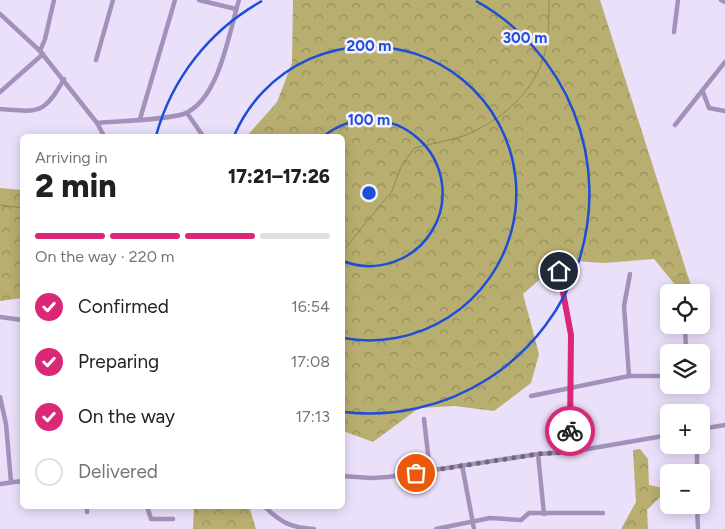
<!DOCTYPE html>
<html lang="en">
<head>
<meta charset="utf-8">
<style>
	:root { --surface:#fff; --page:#f6f6f6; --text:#202124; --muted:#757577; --line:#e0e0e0; --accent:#db2777 }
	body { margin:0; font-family:Figtree,sans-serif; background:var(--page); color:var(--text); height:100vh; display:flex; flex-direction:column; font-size:19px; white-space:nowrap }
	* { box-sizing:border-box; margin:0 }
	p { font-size:16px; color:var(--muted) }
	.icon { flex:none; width:28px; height:28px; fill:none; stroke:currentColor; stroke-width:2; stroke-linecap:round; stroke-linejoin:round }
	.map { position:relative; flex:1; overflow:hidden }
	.drawer { position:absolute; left:20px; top:134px; width:325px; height:375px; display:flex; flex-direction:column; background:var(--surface); border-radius:8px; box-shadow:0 2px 12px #0003 }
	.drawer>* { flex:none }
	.buttons { position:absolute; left:660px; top:284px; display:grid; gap:10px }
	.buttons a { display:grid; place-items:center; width:50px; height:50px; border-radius:8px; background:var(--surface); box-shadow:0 2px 12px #0003; font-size:25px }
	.pin { position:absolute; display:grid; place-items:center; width:42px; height:42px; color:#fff; margin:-21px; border:2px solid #fff; border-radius:50%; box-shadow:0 1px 5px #0007 }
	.courier { position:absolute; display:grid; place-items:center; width:50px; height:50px; margin:-25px; border:4px solid #db2777; border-radius:50%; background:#fff; color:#222; box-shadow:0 1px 6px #0007 }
	.head em { font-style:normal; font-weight:800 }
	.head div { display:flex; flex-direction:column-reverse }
	.head { display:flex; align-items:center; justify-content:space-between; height:85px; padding:0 15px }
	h1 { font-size:32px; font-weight:800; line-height:38px }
	.bar { display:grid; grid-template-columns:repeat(4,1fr); gap:8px 5px; align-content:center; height:60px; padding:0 15px }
	.bar i { height:6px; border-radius:4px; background:var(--line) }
	.bar .active { background:var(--accent) }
	.bar p { grid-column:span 4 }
	ol { padding:0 15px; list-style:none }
	li { display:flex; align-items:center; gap:15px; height:55px }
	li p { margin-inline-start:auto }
	li .icon { padding:5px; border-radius:50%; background:var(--accent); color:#fff; stroke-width:4 }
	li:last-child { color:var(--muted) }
	li i { width:28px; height:28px; border:2px solid var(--line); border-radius:50% }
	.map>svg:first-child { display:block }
	.forest { fill:url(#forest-crowns) }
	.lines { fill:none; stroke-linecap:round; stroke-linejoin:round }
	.stream { stroke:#92894b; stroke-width:1 }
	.minor { stroke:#a391bc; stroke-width:4.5 }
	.done { stroke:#70697b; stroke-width:5; stroke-dasharray:0 9 }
	.route { stroke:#db2777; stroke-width:6 }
	.ring { fill:none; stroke:#1d4ed8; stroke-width:2.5 }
	.centre { fill:#1d4ed8; stroke:#f5f0fd; stroke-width:2.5 }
	.ring-label { font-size:15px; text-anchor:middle; font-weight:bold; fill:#1d4ed8; stroke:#f5f0fd; stroke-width:5; stroke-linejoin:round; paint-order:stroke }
</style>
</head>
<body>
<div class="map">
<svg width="725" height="529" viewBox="0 0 725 529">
	<defs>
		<pattern id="forest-crowns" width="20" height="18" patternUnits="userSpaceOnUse" patternTransform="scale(1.25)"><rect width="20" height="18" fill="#b8ae6f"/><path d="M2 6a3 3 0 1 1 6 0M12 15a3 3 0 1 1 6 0" fill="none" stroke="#968e5c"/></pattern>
	</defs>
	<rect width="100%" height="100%" fill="#eae0fa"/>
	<g class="forest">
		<polygon points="293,0 600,0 693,292 681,292 654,259 604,263 562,260 523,294 539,354 531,383 494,411 455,406 419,408 373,442 343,431 342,136 247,136 277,102 292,63"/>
		<polygon points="0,188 22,190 22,298 0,301"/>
		<polygon points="640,449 648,459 649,485 668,489 647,510 648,529 621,529 636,502 633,450"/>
		<polygon points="194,506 249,506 256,529 193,529"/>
	</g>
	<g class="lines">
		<g class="stream">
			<polyline points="0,205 22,208"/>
			<path d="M342,252L392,191L401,167L414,148C430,144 448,141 463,136C495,124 528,98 541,65C549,45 549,21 549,0"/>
		</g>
		<g class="minor">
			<polyline points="199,0 236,9"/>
			<polyline points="721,0 725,2"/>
			<polyline points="0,14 40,51 97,123 104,136"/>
			<polyline points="674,32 678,0"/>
			<polyline points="40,51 45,39 54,0"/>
			<polyline points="96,60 113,0"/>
			<polyline points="0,92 43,54"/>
			<polyline points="703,92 709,108 725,111"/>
			<path d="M0,109C38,112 44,115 64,79"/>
			<polyline points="187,113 203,136"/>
			<polyline points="140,119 175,0"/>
			<path d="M97,123C116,121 175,120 188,112C220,95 229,32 239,0"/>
			<polyline points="675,125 725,62"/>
			<polyline points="559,271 571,335 570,452"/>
			<polyline points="0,317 22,320"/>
			<polyline points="685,325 686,352"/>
			<polyline points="629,376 624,306 630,274"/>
			<polyline points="531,396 629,376 669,376"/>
			<polyline points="0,397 6,424 11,482"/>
			<polyline points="424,419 430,471"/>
			<polyline points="701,429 725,425"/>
			<polyline points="538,454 544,514"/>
			<polyline points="462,465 474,529"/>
			<polyline points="697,472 697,445"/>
			<polyline points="342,476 371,478 388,477 538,454 570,452 669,435"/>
			<polyline points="0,484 22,481"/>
			<polyline points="697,505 698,529"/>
			<polyline points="147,506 151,519 173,519"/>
			<path d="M264,506C280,522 291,528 314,529"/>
			<polyline points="87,512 87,506"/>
			<polyline points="436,529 490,518 521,520 529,513 603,513"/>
		</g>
	</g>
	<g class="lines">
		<polyline class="done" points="416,473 538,454 570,452 570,431"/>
		<polyline class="route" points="559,271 571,335 570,431"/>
	</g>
	<g class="ring">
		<path d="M324 136A73 73 0 1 1 343 261"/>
		<path d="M234 136A147 147 0 1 1 343 338"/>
		<path d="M156 136A220 220 0 0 1 262 1M476 1A220 220 0 0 1 344 412"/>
	</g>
	<circle cx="369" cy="193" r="8" class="centre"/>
	<g class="ring-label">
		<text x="525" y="43">300 m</text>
		<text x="369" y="51">200 m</text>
		<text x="369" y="125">100 m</text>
	</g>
</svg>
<div class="buttons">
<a><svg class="icon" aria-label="locate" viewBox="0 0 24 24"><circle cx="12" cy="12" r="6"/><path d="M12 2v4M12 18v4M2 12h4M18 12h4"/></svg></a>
<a><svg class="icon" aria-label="layers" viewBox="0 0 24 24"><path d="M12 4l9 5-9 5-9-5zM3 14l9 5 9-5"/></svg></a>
<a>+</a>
<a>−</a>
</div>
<div class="pin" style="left:416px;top:473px;background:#ea580c"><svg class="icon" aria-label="bag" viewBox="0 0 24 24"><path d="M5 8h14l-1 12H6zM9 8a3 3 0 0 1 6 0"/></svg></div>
<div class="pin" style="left:559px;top:271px;background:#1f2937"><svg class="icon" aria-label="home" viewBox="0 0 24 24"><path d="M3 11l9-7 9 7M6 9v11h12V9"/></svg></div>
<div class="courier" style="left:570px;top:431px"><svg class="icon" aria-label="bike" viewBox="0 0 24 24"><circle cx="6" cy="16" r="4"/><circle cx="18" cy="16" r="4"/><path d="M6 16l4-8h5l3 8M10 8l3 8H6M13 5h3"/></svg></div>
<section class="drawer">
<div class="head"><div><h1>2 min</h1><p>Arriving in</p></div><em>17:21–17:26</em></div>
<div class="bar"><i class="active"></i><i class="active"></i><i class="active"></i><i></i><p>On the way · 220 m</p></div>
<ol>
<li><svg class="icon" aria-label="check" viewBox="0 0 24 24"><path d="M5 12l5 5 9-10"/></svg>Confirmed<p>16:54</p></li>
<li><svg class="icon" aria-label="check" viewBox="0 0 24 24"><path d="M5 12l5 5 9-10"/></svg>Preparing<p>17:08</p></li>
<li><svg class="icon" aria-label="check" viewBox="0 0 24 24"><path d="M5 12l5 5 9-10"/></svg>On the way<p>17:13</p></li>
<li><i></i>Delivered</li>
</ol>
</section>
</div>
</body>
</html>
